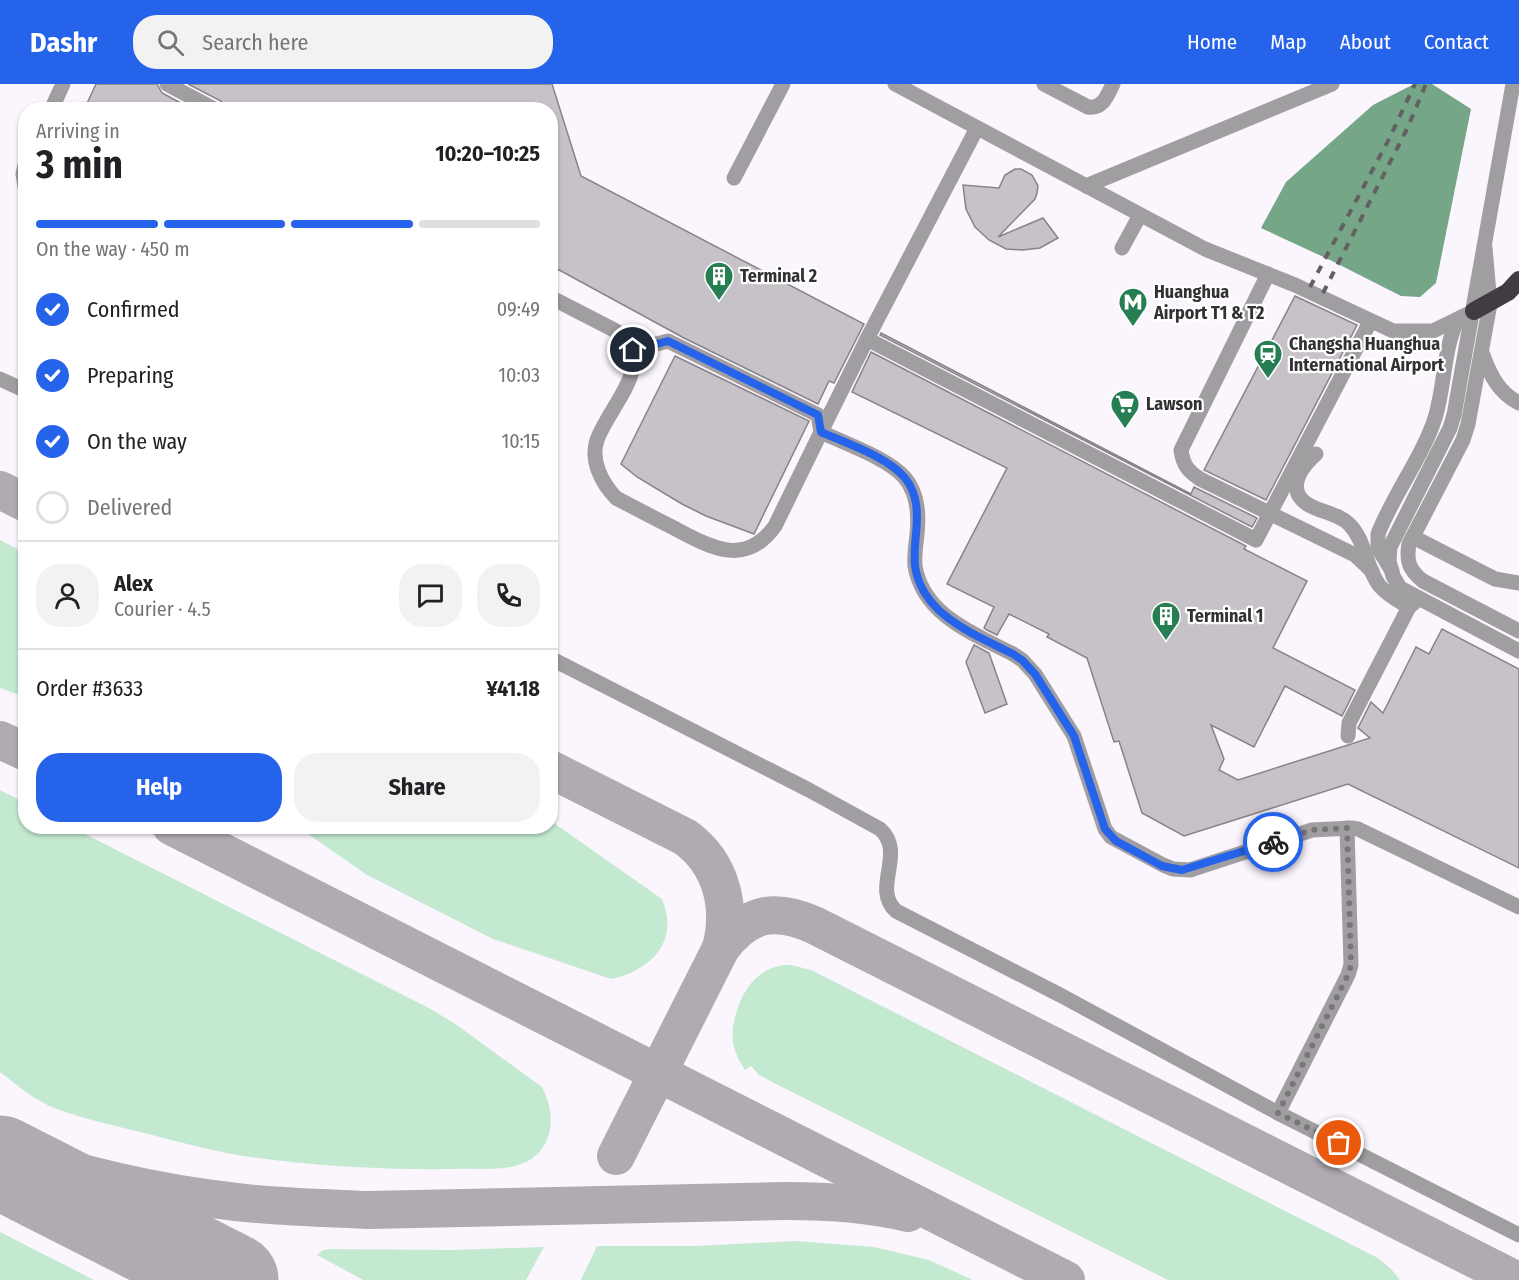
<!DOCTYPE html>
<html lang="en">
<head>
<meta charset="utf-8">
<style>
	:root { --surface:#fff; --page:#f2f2f2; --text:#202124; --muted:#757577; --line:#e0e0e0; --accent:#2563eb }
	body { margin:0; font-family:"Fira Sans Condensed",sans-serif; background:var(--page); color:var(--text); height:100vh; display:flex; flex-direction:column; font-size:22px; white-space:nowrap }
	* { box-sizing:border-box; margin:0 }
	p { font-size:20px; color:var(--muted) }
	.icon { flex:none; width:33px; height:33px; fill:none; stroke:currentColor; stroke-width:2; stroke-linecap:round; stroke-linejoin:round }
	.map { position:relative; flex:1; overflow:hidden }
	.drawer { position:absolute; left:18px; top:18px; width:540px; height:732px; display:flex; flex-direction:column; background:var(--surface); border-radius:24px; box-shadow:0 2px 4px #0004 }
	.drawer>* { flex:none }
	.pin { position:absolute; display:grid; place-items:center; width:51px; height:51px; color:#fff; margin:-26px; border:3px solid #fff; border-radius:50%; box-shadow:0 2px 6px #0007 }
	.courier { position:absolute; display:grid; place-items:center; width:60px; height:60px; margin:-30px; border:4px solid #2563eb; border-radius:50%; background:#fff; color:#222; box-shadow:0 2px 8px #0007 }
	.head em { font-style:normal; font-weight:700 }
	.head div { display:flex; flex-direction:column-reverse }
	.head { display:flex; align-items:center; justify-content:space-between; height:102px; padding:0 18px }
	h1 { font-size:39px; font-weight:700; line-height:45px }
	.bar { display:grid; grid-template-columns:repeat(4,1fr); gap:9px 6px; align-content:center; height:72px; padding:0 18px }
	.bar i { height:8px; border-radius:4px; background:var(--line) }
	.bar .current { background:var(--accent) }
	.bar p { grid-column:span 4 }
	.line { display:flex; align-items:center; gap:15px; padding:0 18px; border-top:2px solid var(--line) }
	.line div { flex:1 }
	.round { display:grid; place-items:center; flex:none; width:63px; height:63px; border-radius:24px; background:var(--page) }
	ol { padding:0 18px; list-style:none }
	li { display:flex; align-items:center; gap:18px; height:66px }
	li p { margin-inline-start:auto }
	li .icon { padding:6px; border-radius:50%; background:var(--accent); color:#fff; stroke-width:4 }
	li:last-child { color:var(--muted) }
	li i { width:33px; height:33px; border:3px solid var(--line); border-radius:50% }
	.action { display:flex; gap:12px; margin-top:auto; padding:12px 18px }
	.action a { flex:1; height:69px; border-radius:24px; background:var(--accent); color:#fff; font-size:24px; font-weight:700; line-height:69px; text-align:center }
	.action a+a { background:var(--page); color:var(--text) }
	header { display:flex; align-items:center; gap:36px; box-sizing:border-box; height:84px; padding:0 30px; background:var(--accent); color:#fff }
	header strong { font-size:28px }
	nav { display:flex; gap:33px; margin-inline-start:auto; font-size:21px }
	.search { width:420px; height:54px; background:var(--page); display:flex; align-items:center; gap:15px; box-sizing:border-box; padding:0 21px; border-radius:24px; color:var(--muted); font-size:22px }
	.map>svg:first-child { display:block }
	.green { fill:#c4e9d1 }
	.water { fill:#75a688 }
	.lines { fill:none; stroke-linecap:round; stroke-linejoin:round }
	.taxiway { stroke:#afabb0; stroke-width:38 }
	.runway { stroke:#afabb0; stroke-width:93 }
	.building { fill:#c7c2c8; stroke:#888389; stroke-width:1.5 }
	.minor { stroke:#a09ea1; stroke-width:15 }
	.highway { stroke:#403c42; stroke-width:18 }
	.rail { stroke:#636063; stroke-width:4; stroke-dasharray:8 8; stroke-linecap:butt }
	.minor-bridge { stroke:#a09ea1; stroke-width:15 }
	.done { stroke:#79767a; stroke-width:6; stroke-dasharray:0 10.8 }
	.route { stroke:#2563eb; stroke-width:8 }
	.labels { text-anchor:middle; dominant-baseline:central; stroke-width:4.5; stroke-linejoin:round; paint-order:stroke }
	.poi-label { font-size:18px; font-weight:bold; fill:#333133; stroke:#fff; text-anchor:start }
</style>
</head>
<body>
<header>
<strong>Dashr</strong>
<div class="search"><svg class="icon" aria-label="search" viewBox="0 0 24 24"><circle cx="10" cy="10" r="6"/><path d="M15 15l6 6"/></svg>Search here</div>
<nav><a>Home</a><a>Map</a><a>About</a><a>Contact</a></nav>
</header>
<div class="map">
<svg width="1519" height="1196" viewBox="0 0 1519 1196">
	<rect width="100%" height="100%" fill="#fbf6fd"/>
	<g class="green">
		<polygon points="0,456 25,469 25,613 0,604"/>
		<path d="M0,706L25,719L26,742L71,743L427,923L454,939L542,1003C556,1029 555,1063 526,1078C506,1088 476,1084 454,1085C382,1086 308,1082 237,1071C204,1065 172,1056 140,1048C112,1041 83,1035 57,1025C35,1017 18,1002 0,988Z"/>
		<path d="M551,737L662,815C680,857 651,887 611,895L493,855L367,791L298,743L550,742Z"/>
		<path d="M783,881H791L811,886L1378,1174L1391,1185L1400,1196H1168L772,998L759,991L751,982L745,986C740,978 735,969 733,959C730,937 742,903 761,890C767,885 775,883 783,881Z"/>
		<polygon points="0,1148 94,1196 0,1196"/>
		<polygon points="796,1157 874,1163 929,1176 973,1196 581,1196 597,1162 697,1162"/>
		<polygon points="544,1163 526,1196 363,1196 317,1171 323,1166 329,1165 451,1166"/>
	</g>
	<polygon class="water" points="1414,0 1432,0 1471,25 1436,199 1420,213 1401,212 1332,177 1261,144 1286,98 1373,21"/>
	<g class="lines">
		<g class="taxiway">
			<polyline points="0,406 26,419"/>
			<polyline points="0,656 26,668"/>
			<path d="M550,685L685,753C721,779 732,822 721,864"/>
			<polyline points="171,742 1066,1196"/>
			<path d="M0,1064C75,1090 157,1109 236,1118C280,1123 324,1124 368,1126L785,1117C827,1117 867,1119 908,1129"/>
			<path d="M616,1072L721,864C747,829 774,823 814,841L1516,1196"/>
			<polyline points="43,1087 217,1196"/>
		</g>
		<polyline class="runway" points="0,1078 232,1196"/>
	</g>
	<g class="building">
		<polygon points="96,0 157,0 162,9 194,26 84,26"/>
		<polygon points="188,0 552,0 581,92 864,240 834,299 829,297 818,320 684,254 550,181 550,26 226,26 221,17"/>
		<polygon points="1015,85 1021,85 1032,91 1038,102 1037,109 1035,115 998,153 1043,134 1058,154 1040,164 1023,166 1006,165 989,156 975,143 966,125 963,101 999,104 1005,91"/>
		<polygon points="1295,212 1357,241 1266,416 1204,386"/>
		<polygon points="881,249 1191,410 1194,403 1257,434 1252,443 880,251"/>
		<polygon points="871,268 1246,462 1244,465 1307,497 1273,564 1355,606 1342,632 1285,602 1254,663 1211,641 1224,675 1219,686 1238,696 1370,654 1358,644 1371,618 1383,629 1416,563 1429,570 1442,545 1519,585 1519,784 1348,700 1184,752 1142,729 1119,657 1114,658 1087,574 1047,553 1049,550 1009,530 997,551 987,546 984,544 994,523 947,500 1007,384 852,308"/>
		<polygon points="675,272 809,337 754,450 706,432 682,420 637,393 621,380"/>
		<polygon points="974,561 989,569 1007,620 985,629 966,578"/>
	</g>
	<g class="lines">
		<g class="minor">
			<polyline points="167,0 216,26"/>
			<polyline points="895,0 1205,165 1295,201 1393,247 1433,247 1474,227"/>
			<path d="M1044,0L1088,23C1103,25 1107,12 1113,0"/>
			<polyline points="51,26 63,0"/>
			<polyline points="977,44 867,255 1256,456 1370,238"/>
			<polyline points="26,77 23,90 26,109"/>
			<polyline points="734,94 783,0"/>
			<polyline points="1086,102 1332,0"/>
			<polyline points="1122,164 1140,131"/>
			<path d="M1485,164L1490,220L1468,340L1463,356L1409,460C1406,477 1409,486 1423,497L1519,547"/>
			<path d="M1268,190L1181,366C1183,381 1188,387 1200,395L1355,471L1372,487"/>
			<path d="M550,213L616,247C660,276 609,322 597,356C590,377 602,399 616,414C635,424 654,434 674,444C710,463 745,484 775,442L821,348C844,359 890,375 905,394C918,410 919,430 917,450C916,461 914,471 915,482C923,531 974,550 1013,570L1022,576L1035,590L1074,652L1105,745L1111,753L1163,781L1173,785L1190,786L1312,746L1352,744L1358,745L1519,823"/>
			<polyline points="633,266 668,257 818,331 821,348"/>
			<path d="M1483,271C1490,291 1499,309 1519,319"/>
			<polyline points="0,295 26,307"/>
			<polyline points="1454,331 1513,0"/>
			<polyline points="821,348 867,255"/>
			<path d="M1316,370C1306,379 1292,395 1298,410C1307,428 1335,426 1349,440C1366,457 1365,482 1379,501C1387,511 1399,517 1409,523"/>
			<polyline points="1413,453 1495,495 1519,499"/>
			<path d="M1392,487L1378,464V450C1393,411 1423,372 1435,334C1445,302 1443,265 1458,235"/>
			<path d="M550,574L809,706L880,745C907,769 871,804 896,827L1062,912L1278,1029L1519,1151"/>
			<polyline points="1348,652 1349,639 1409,523 1415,518"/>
			<polyline points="1278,1029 1348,891 1351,881 1347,744"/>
		</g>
		<polyline class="highway" points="1474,227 1508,208 1519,196"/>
		<g class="rail">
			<polyline points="1310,203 1389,55 1415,0"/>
			<polyline points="1323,209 1407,45 1426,0"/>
		</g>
		<polyline class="minor-bridge" points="1454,331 1450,344 1390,463 1389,477 1393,492 1400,504 1519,567"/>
	</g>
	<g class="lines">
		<polyline class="done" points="1273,758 1312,746 1347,744 1351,881 1348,891 1278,1029 1339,1059"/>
		<path class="route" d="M633,266L668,257L818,331L821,348C846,359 888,373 905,394C918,410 918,430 916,450C915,460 914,471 915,482C922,531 974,550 1013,570L1022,576L1035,590L1074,652L1105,745L1116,757L1162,782L1182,786L1273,758"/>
	</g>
	<defs>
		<g id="building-pin" transform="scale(1.5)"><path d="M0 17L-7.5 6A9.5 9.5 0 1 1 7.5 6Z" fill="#277e52" stroke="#fff"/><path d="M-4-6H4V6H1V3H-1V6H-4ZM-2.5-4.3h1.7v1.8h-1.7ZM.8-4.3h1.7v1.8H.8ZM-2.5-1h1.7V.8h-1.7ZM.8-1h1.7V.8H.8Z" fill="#fff"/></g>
		<g id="metro-pin" transform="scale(1.5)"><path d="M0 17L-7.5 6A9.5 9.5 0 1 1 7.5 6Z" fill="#277e52" stroke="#fff"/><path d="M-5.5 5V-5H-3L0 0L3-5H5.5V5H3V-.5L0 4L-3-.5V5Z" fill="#fff"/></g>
		<g id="station-pin" transform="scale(1.5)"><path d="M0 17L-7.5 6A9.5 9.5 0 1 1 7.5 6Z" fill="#277e52" stroke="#fff"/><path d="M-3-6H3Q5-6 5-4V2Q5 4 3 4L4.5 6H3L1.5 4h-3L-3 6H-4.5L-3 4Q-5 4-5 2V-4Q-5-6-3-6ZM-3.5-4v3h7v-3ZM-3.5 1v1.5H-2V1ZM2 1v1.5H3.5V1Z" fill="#fff"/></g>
		<g id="supermarket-pin" transform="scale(1.5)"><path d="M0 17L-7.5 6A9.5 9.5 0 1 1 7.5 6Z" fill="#277e52" stroke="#fff"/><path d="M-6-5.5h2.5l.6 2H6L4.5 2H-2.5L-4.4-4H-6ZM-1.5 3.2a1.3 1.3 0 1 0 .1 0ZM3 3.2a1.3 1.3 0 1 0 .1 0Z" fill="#fff"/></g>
	</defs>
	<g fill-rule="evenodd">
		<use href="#building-pin" x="719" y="192"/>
		<use href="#metro-pin" x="1133" y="218"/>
		<use href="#station-pin" x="1268" y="270"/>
		<use href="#supermarket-pin" x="1125" y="320"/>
		<use href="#building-pin" x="1166" y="532"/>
	</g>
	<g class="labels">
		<g class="poi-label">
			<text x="740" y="192">Terminal 2</text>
			<text x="1154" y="208">Huanghua<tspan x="1154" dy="21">Airport T1 &amp; T2</tspan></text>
			<text x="1289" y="260">Changsha Huanghua<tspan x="1289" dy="21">International Airport</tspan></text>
			<text x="1146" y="320">Lawson</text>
			<text x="1187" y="532">Terminal 1</text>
		</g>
	</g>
</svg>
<div class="pin" style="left:1339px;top:1059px;background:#ea580c"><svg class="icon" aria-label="bag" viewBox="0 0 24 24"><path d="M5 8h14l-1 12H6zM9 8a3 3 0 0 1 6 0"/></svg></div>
<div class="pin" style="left:633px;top:266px;background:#1f2937"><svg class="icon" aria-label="home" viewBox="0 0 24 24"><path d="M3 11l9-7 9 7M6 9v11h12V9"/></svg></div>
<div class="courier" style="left:1273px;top:758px"><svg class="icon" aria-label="bike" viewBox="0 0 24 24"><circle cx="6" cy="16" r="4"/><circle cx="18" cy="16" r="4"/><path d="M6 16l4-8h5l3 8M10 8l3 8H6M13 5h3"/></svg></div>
<section class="drawer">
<div class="head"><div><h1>3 min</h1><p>Arriving in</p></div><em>10:20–10:25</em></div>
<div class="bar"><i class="current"></i><i class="current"></i><i class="current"></i><i></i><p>On the way · 450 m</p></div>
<ol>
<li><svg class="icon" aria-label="check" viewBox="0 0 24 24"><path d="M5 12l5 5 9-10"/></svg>Confirmed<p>09:49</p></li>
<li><svg class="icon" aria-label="check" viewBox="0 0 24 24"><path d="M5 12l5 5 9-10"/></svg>Preparing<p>10:03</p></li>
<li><svg class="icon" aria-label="check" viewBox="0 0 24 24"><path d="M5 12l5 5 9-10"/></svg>On the way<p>10:15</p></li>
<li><i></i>Delivered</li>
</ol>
<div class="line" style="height:108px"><a class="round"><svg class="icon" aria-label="person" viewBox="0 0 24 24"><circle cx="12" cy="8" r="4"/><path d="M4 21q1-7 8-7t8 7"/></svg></a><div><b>Alex</b><p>Courier · 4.5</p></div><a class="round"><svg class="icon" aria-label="chat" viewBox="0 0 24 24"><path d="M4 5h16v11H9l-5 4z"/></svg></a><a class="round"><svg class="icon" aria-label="phone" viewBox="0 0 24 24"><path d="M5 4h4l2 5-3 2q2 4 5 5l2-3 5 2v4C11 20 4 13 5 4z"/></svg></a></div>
<div class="line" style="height:78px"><div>Order #3633</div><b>¥41.18</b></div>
<div class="action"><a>Help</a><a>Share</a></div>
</section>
</div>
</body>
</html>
